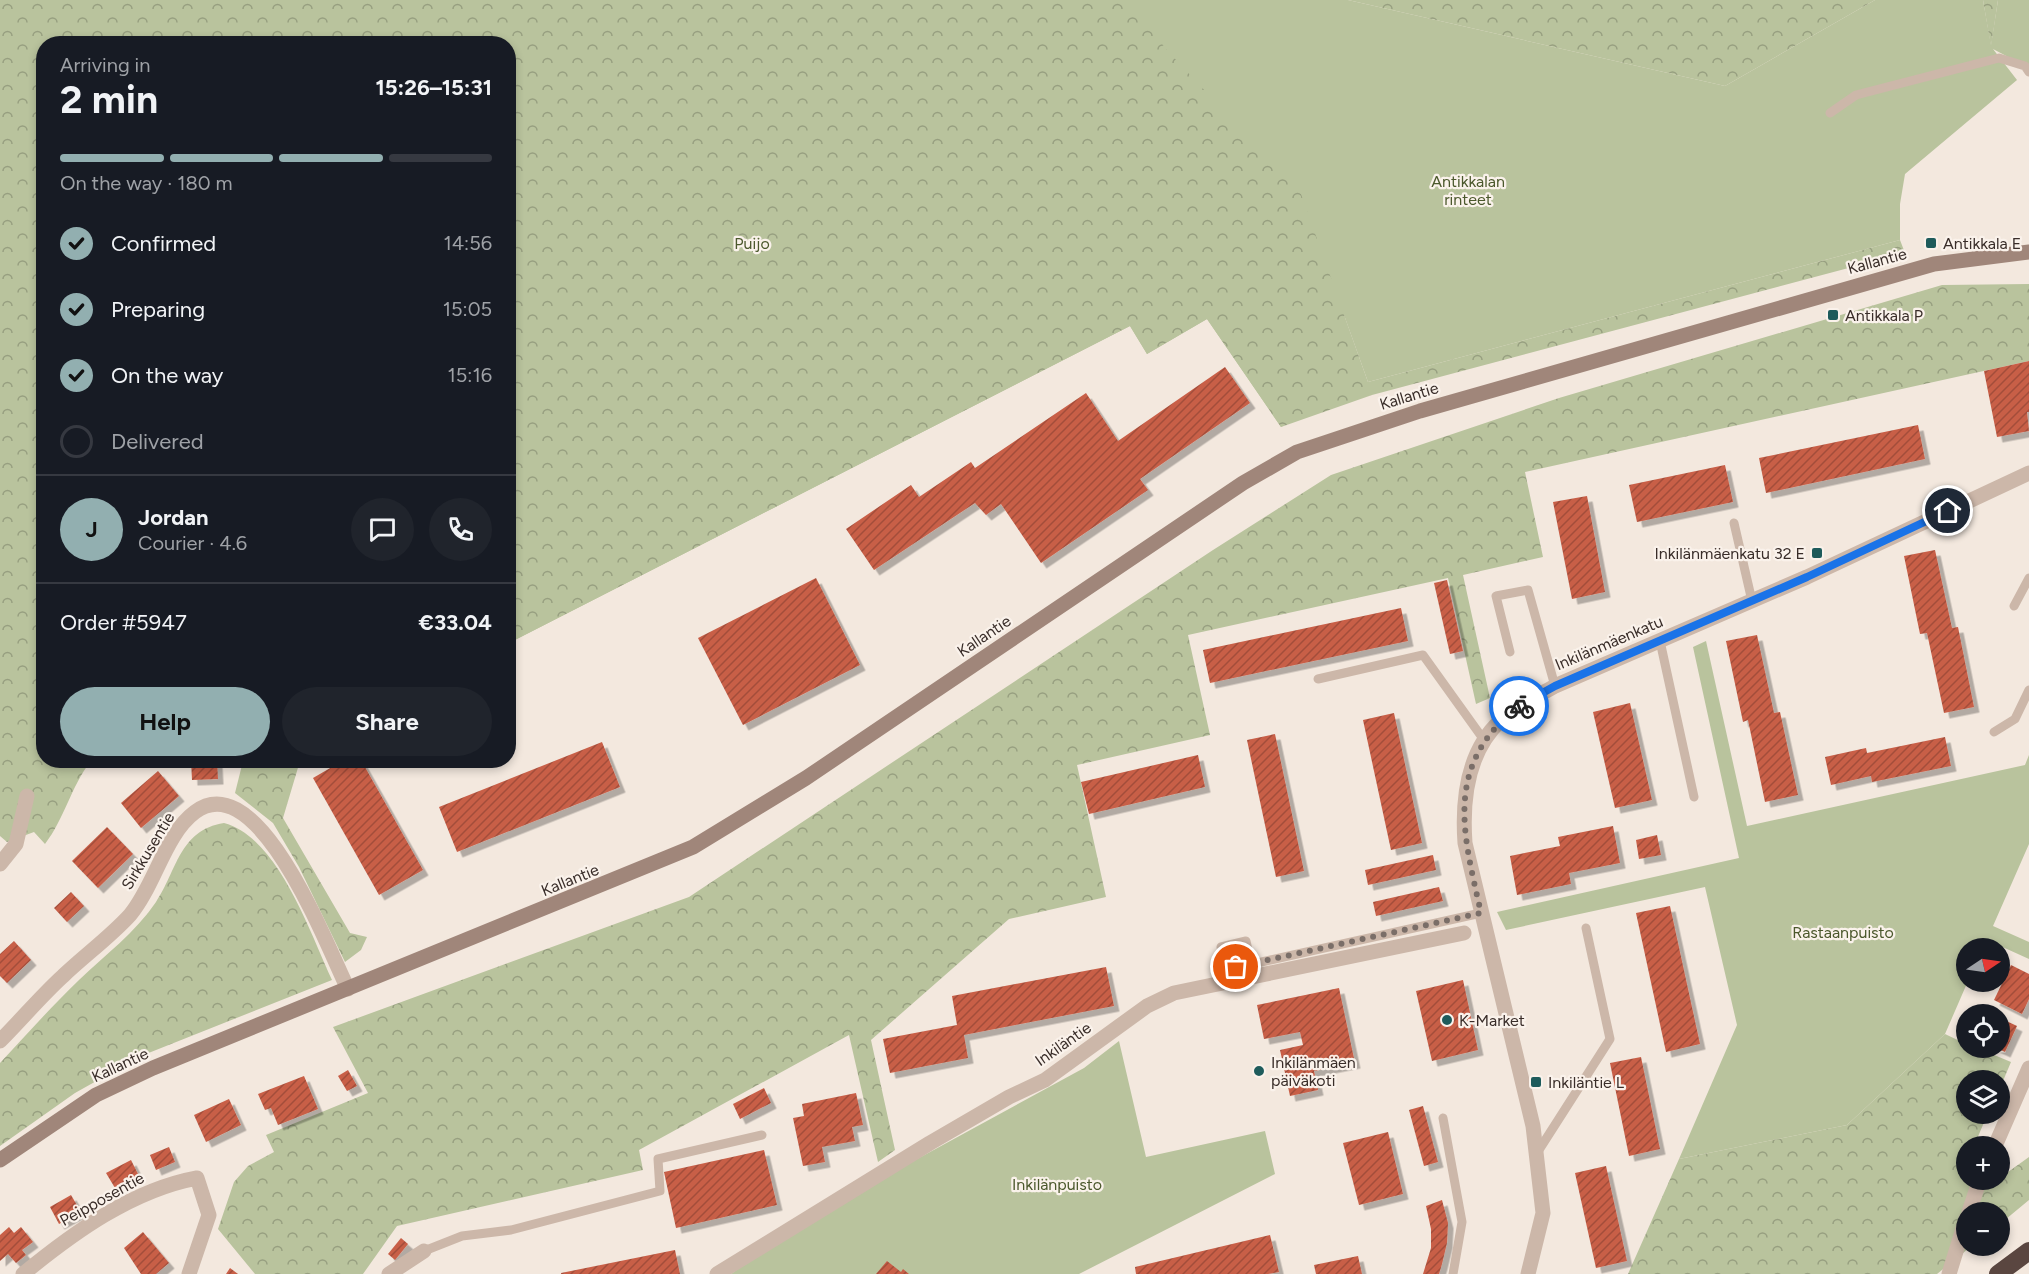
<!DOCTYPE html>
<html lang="en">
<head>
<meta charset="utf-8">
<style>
	:root { --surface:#171b24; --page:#20242c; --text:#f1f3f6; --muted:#9ea1a6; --line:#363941; --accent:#92afb0 }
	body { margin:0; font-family:Figtree,sans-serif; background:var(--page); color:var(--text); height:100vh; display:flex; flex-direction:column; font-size:22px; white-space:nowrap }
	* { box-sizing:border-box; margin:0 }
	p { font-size:20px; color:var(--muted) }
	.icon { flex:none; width:33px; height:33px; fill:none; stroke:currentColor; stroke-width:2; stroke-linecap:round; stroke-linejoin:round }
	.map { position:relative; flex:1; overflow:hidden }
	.drawer { position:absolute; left:36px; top:36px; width:480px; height:732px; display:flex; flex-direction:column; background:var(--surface); border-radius:24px; box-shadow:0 3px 9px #0003 }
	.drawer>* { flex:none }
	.needle { width:39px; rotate:77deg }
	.tools { position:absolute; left:1956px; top:938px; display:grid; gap:12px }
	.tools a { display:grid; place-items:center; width:54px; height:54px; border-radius:50%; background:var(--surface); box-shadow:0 3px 9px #0003; font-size:30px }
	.pin { position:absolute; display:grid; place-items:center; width:51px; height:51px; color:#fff; margin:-26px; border:3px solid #fff; border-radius:50%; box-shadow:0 2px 6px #0007 }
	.courier { position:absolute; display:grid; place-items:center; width:60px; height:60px; margin:-30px; border:4px solid #1a73e8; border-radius:50%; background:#fff; color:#222; box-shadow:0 2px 8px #0007 }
	.overview em { font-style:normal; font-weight:700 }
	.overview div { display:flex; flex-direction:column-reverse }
	.overview { display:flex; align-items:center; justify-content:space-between; height:102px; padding:0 24px }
	h1 { font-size:39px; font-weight:700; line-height:45px }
	.bar { display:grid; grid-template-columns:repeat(4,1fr); gap:9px 6px; align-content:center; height:72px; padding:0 24px }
	.bar i { height:8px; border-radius:4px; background:var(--line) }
	.bar .current { background:var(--accent) }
	.bar p { grid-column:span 4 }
	.line { display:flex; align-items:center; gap:15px; padding:0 24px; border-top:2px solid var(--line) }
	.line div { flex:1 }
	.round { display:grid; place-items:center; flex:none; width:63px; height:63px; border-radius:32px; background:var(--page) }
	ol { padding:0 24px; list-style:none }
	li { display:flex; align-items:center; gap:18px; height:66px }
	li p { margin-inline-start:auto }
	li .icon { padding:6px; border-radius:50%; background:var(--accent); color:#111; stroke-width:4 }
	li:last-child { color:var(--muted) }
	li i { width:33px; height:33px; border:3px solid var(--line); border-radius:50% }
	.action { display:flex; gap:12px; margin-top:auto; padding:12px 24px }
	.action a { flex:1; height:69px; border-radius:36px; background:var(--accent); color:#111; font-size:24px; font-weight:700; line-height:69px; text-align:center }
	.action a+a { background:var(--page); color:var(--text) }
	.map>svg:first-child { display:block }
	.green { fill:#b9c39d }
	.forest { fill:url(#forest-crowns) }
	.building { fill:url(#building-hatch); filter:url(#shadow) }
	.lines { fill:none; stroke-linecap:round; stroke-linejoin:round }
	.service { stroke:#ccb7a9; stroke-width:9 }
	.minor { stroke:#ccb7a9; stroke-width:15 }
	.tertiary { stroke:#ccb7a9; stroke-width:15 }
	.secondary { stroke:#a0867a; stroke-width:15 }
	.motorway { stroke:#5a4640; stroke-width:18 }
	.done { stroke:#7a6e68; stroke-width:6; stroke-dasharray:0 10.8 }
	.route { stroke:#1a73e8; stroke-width:8 }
	.poi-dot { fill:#1e5b5b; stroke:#faf2eb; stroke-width:2 }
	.labels { text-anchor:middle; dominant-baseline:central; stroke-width:4.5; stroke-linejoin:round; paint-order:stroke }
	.park-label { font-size:16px; fill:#4b582c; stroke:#faf2eb }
	.poi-label { font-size:16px; fill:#392d29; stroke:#faf2eb; text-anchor:start }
	.street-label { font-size:16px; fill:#392d29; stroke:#faf2eb }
</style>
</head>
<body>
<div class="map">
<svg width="2029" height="1274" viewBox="0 0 2029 1274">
	<defs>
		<pattern id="forest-crowns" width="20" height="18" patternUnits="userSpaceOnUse" patternTransform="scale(1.5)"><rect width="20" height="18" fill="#b9c39d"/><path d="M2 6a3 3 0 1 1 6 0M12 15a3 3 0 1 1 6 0" fill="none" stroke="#979f80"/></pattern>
		<pattern id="building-hatch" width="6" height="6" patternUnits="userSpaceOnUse" patternTransform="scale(1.5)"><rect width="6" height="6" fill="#c85e47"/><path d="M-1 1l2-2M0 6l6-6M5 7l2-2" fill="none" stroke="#a34e3b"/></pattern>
		<filter id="shadow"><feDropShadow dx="5.5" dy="5.5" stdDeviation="0" flood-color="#0004"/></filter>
	</defs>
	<rect width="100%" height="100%" fill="#f3e8de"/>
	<g class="green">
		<polygon points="0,0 1348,0 1725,86 1875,0 1983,0 1991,45 1998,0 2029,0 2029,68 1993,49 2017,80 1905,174 1900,204 1900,240 1368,382 1344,315 1351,387 1281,427 1207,319 1147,354 1130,326 509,643 508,44 44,44"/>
		<polygon points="1706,641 1747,826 2025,765 2029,755 2029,844 1993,926 2029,942 2029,959 1987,940 1983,948 1966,948 1968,981 1945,1034 1847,1125 1679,1159 1737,1025 1705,887 1506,930 1497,912 1739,858 1693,647"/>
		<polygon points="1119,1041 1146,1157 1265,1131 1275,1174 1079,1274 731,1274 809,1218 1084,1068"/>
	</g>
	<g class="forest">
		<path d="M0,0H1130L1165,48L1301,194L1368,382L1900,240L1905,253L1372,395L1281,427L1207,319L1147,354L1130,326L509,643L508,44H44V760L91,761C71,786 65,818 45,844L34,832L7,842L0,836Z"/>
		<polygon points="1348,0 1875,0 1725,86"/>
		<polygon points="1983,0 1998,0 1991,47"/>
		<polygon points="2029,284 2029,361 1525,472 1543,557 1463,575 1490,698 1476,704 1448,578 1188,635 1210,735 1077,765 1106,897 1009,919 871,1040 895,1150 878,1162 849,1035 639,1150 643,1170 397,1226 363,1274 255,1274 218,1229 234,1182 248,1166 274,1152 266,1135 368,1093 333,1027 689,897 1213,550 1331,475 1559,398 1942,285"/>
		<polygon points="243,761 300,761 283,818 350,933 367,937 361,950 345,962 299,867 273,823 235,793"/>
		<path d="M224,823C278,837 310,933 332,980L141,1056L75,1093L0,1146V1063C26,1035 52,1006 79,980C106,954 135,933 156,902C177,871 179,830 224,823Z"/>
		<polygon points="1945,1034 1966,1044 1966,1047 1975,1047 2011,1062 2000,1088 2000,1080 1966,1080 1966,1113 1988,1113 1974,1146 1966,1146 1966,1179 2000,1179 2000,1169 2008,1172 2029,1157 2029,1200 2000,1224 2000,1212 1966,1212 1966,1245 1973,1245 1937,1274 1628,1274 1679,1159 1847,1125"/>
	</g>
	<g class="building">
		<polygon points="2029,361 2029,412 2027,412 2029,431 1997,437 1984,371"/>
		<polygon points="1225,367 1250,403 1140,479 1148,490 1041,563 1001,504 986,515 975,503 874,570 846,529 911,485 919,497 971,462 975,468 1086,393 1118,441"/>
		<polygon points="1918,425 1925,459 1766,493 1759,458"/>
		<polygon points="1725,465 1733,502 1637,522 1629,485"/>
		<polygon points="1587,496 1605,592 1572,599 1553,502"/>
		<polygon points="1935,550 1952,628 1958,627 1974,707 1944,713 1927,633 1920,634 1904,556"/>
		<polygon points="816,578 860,665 743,725 698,638"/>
		<polygon points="1447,580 1463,651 1450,654 1434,583"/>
		<polygon points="1401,608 1408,641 1210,683 1203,650"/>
		<polygon points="1757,635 1774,713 1780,712 1798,795 1765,802 1748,720 1743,722 1726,641"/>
		<polygon points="1630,703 1652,800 1615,808 1593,712"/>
		<polygon points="1394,713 1422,843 1391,850 1363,720"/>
		<polygon points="1275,734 1304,871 1276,877 1247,740"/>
		<polygon points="1945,737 1951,766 1872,782 1871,776 1831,785 1825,757 1866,748 1867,753"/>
		<polygon points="602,742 620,787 457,852 439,807"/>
		<polygon points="1198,755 1205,787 1089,814 1081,782"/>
		<polygon points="191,760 217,760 218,779 192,780"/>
		<polygon points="344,760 361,760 423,870 379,895 313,778"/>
		<polygon points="158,771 179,796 141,828 121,803"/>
		<polygon points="1613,826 1620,863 1569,873 1571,884 1517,895 1510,856 1560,846 1558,837"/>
		<polygon points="107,827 133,854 98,888 72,861"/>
		<polygon points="1657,835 1661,855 1639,859 1636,840"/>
		<polygon points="1433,855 1436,870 1368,885 1365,870"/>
		<polygon points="1439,887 1443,901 1376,916 1373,902"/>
		<polygon points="71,892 84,906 67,922 54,908"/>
		<polygon points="1670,906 1700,1044 1666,1052 1636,913"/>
		<polygon points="14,941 31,960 7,983 0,976 0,954"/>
		<polygon points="2011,965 2029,974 2029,999 2022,1014 1994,1000"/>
		<polygon points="1106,967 1114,1006 964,1035 968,1058 890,1073 883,1039 957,1025 952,996"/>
		<polygon points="1463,980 1478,1050 1432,1061 1416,991"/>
		<polygon points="1339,988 1355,1063 1314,1071 1318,1090 1290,1096 1280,1050 1303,1045 1300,1032 1264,1039 1257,1005"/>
		<polygon points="2000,1018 2017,1026 2005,1052 1994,1047 2000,1047"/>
		<polygon points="1641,1057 1660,1149 1629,1156 1610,1063"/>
		<polygon points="348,1070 357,1086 347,1091 338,1076"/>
		<polygon points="304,1076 318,1109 278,1125 271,1108 265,1110 258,1094"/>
		<polygon points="764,1088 771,1103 740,1119 733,1104"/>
		<polygon points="856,1093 863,1125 852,1127 855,1141 822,1147 825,1162 803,1166 793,1118 804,1116 802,1104"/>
		<polygon points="229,1099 241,1125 206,1142 194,1115"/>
		<polygon points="1423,1106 1438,1162 1424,1166 1409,1110"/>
		<polygon points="1388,1132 1403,1194 1359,1205 1343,1143"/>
		<polygon points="169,1147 175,1162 156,1170 150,1155"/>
		<polygon points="764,1150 777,1205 676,1228 664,1172"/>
		<polygon points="131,1160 139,1176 115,1188 106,1173"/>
		<polygon points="1606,1166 1627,1261 1596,1268 1575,1173"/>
		<polygon points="71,1195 81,1212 59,1224 50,1207"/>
		<polygon points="1442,1200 1448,1223 1447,1243 1442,1264 1439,1274 1423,1274 1431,1248 1431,1229 1426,1206"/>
		<polygon points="9,1227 14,1233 21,1227 33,1242 22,1250 26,1255 16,1263 8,1254 0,1261 0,1235"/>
		<polygon points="143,1232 169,1263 156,1274 141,1274 124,1248"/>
		<polygon points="1270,1235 1279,1272 1268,1274 1136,1274 1135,1267"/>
		<polygon points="401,1238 408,1244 395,1260 388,1254"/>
		<polygon points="675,1250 680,1274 561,1274 561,1273"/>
		<polygon points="1358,1256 1362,1274 1316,1274 1314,1265"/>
		<polygon points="887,1261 901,1272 903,1269 909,1274 876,1274"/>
		<polygon points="230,1268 238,1274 226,1274"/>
	</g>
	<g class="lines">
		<g class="service">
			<polyline points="1830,113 1856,95 1999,58 2025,66 2029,72"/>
			<polyline points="1734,523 1752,601"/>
			<polyline points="2014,606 2029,578"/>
			<polyline points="1660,641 1694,797"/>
			<polyline points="1510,652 1496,596 1528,590 1555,686"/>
			<polyline points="1318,679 1423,655 1484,740"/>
			<polyline points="1994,732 2015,719 2029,690"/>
			<polyline points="1251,964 1246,941 1221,947 1226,970 1481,913"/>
			<polyline points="1443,1118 1462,1222 1453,1274"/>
			<polyline points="1537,1153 1610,1039 1586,928"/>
			<polyline points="424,1251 462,1236 511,1230 660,1191 658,1159 762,1135"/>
		</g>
		<g class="minor">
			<polyline points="0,864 16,844 27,796"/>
			<path d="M0,1041C21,1020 41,996 63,976C85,955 110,937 130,915C155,885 165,834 195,812C259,764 328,949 348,989"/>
			<polyline points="1995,1146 2029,1068"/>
			<polyline points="1969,1212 1980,1179"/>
			<path d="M23,1274C73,1233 132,1190 197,1178L209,1215L189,1274"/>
			<polyline points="389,1274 424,1251"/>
			<polyline points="717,1274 930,1143 1009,1097 1045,1080 1147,1006 1174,993 1464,933"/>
			<polyline points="1949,1274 1966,1219"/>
		</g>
		<path class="tertiary" d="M1528,1274L1543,1213L1533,1126L1465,843C1462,801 1467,752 1500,721C1516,706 1536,697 1555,686L1807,577L2029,473"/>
		<polyline class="secondary" points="0,1160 96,1095 153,1068 693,847 806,778 1243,483 1297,452 1420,411 1934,264 2029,252"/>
		<polyline class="motorway" points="1998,1274 2029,1251"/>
	</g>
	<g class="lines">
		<path class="done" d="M1236,967L1481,913C1463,833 1443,765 1519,706"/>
		<polyline class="route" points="1519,706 1555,686 1807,577 1948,511"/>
	</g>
	<g class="poi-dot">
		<rect x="1925" y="237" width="12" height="12" rx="3"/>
		<rect x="1827" y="309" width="12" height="12" rx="3"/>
		<rect x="1811" y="547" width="12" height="12" rx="3"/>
		<circle cx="1447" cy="1020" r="6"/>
		<circle cx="1259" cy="1071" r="6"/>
		<rect x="1530" y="1076" width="12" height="12" rx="3"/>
	</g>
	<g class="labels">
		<g class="park-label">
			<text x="1468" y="181">Antikkalan<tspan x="1468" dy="18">rinteet</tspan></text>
			<text x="752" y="243">Puijo</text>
			<text x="1843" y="932">Rastaanpuisto</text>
			<text x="1057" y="1184">Inkilänpuisto</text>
		</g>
		<g class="poi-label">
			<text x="1943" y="243">Antikkala E</text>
			<text x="1845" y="315">Antikkala P</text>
			<text x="1805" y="553" text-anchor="end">Inkilänmäenkatu 32 E</text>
			<text x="1459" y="1020">K-Market</text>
			<text x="1271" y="1062">Inkilänmäen<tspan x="1271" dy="18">päiväkoti</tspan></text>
			<text x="1548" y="1082">Inkiläntie L</text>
		</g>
		<g class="street-label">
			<text transform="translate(1877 261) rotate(-15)">Kallantie</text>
			<text transform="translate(1409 396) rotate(-17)">Kallantie</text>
			<text transform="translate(984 636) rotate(-34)">Kallantie</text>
			<text transform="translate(1609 643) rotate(-23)">Inkilänmäenkatu</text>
			<text transform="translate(148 851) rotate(-59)">Sirkkusentie</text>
			<text transform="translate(570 880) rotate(-22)">Kallantie</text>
			<text transform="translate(1063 1044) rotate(-35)">Inkiläntie</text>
			<text transform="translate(120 1065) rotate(-25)">Kallantie</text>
			<text transform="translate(102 1199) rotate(-29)">Peipposentie</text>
		</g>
	</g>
</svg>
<div class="tools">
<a><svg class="needle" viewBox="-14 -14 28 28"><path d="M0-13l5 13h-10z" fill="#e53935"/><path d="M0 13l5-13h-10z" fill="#9ea1a6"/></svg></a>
<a><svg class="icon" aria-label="locate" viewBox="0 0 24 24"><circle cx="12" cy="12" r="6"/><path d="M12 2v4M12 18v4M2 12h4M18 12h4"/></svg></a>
<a><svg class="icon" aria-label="layers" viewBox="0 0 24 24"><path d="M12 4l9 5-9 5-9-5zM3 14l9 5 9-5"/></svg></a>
<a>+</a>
<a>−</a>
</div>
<div class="pin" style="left:1236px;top:967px;background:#ea580c"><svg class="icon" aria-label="bag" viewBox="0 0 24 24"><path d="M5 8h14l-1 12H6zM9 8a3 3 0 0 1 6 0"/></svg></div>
<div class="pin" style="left:1948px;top:511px;background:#1f2937"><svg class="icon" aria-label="home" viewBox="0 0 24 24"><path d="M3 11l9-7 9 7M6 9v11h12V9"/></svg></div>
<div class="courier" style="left:1519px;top:706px"><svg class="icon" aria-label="bike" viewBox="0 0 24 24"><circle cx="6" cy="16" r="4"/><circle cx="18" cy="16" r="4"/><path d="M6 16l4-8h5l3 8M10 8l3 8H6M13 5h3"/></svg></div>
<section class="drawer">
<div class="overview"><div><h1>2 min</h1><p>Arriving in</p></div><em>15:26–15:31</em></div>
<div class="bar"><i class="current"></i><i class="current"></i><i class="current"></i><i></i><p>On the way · 180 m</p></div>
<ol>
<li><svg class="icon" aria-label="check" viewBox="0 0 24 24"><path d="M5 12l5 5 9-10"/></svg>Confirmed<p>14:56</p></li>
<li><svg class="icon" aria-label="check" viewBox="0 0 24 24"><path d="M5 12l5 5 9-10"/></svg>Preparing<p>15:05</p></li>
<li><svg class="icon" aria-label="check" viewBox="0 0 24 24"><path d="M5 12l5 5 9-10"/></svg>On the way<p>15:16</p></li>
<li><i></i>Delivered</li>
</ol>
<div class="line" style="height:108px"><b class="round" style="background:var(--accent);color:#111">J</b><div><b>Jordan</b><p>Courier · 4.6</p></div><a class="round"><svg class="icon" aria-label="chat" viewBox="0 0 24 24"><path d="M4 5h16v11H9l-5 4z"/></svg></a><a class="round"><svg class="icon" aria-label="phone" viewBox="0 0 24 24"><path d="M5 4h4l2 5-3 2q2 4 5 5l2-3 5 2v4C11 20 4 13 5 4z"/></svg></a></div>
<div class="line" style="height:78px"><div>Order #5947</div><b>€33.04</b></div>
<div class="action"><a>Help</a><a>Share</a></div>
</section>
</div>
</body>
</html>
